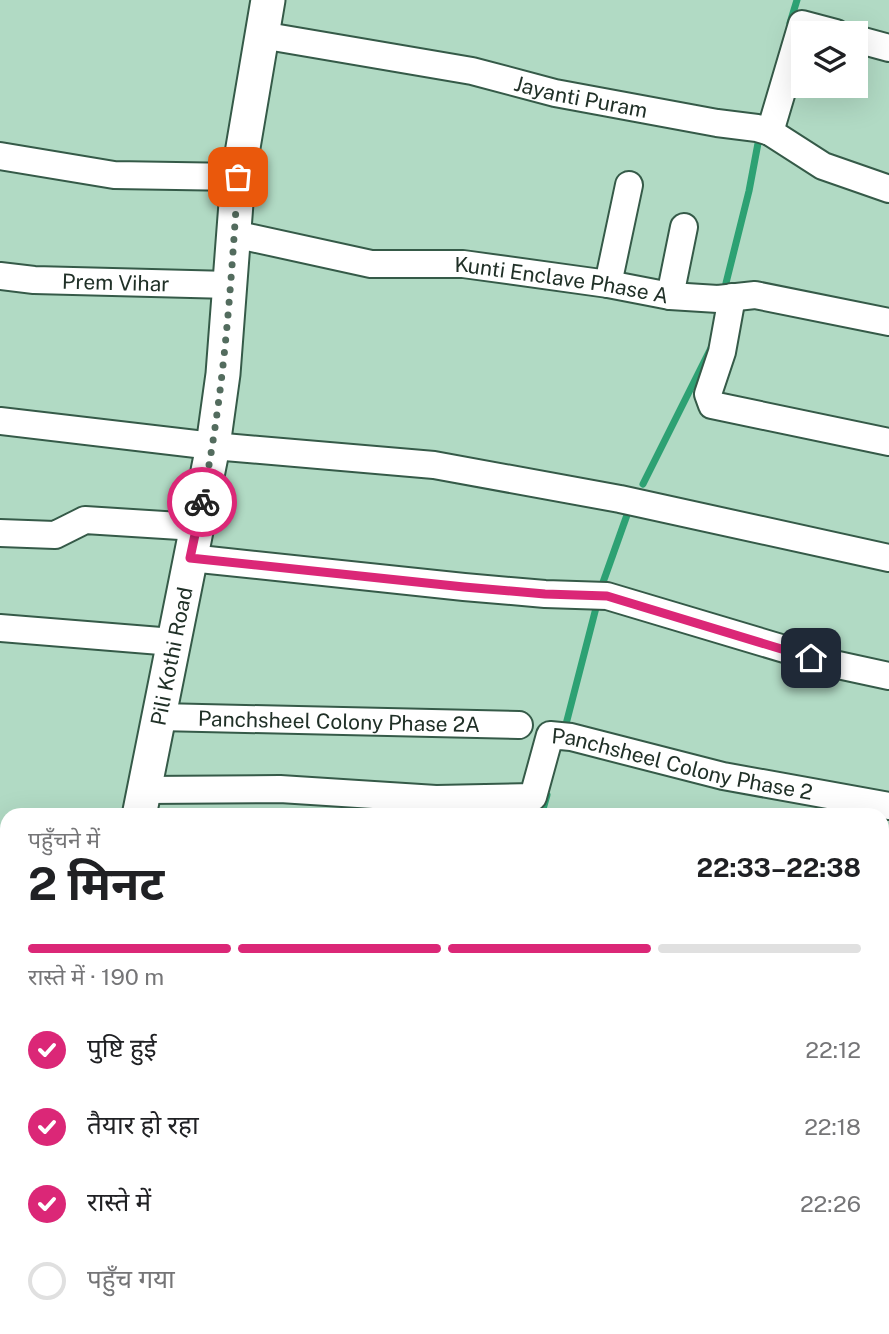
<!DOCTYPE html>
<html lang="hi">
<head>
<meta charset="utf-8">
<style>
	:root { --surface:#fff; --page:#f6f6f6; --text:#202124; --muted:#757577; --line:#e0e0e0; --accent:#db2777 }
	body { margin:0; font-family:"Public Sans","Noto Sans Devanagari",sans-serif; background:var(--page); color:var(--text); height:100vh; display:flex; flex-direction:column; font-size:26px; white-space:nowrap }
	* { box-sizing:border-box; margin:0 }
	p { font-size:23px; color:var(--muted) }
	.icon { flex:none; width:38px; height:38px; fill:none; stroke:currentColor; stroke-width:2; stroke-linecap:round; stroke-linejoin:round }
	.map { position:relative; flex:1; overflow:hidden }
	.drawer { position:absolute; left:0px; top:808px; width:889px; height:527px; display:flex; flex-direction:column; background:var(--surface); border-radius:21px 21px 0 0; box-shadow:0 7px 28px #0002 }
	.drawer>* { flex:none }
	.fabs { position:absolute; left:791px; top:21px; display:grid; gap:14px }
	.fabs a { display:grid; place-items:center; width:77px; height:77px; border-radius:0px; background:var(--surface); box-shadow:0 7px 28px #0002; font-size:35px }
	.pin { position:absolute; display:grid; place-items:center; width:60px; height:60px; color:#fff; margin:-30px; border-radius:14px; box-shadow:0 4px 10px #0006 }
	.courier { position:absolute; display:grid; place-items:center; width:70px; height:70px; margin:-35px; border:5px solid #db2777; border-radius:50%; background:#fff; color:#222; box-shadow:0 2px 9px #0007 }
	.head em { font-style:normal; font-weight:700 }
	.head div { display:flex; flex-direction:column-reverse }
	.head { display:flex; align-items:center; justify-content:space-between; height:119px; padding:0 28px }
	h1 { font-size:46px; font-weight:700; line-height:52px }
	.bar { display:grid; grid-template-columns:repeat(4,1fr); gap:10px 7px; align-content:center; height:84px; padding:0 28px }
	.bar i { height:9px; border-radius:5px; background:var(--line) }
	.bar .on { background:var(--accent) }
	.bar p { grid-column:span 4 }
	ol { padding:0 28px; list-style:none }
	li { display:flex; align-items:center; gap:21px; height:77px }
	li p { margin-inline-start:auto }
	li .icon { padding:7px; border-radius:50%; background:var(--accent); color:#fff; stroke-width:4 }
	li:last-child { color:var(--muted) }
	li i { width:38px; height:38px; border:4px solid var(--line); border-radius:50% }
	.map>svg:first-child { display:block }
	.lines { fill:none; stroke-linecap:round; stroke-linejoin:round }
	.stream { stroke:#2da173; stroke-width:7 }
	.minor-casing { stroke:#355a48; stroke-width:30 }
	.tertiary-casing { stroke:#355a48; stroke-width:37 }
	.minor { stroke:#fff; stroke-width:26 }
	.tertiary { stroke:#fff; stroke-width:33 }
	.done { stroke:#536c5e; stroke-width:7; stroke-dasharray:0 12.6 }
	.route { stroke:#db2777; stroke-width:9 }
	.labels { text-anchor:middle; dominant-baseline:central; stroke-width:7; stroke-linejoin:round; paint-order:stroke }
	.street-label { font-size:21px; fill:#203027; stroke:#b1dac4 }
</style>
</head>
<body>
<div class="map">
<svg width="889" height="1334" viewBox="0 0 889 1334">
	<rect width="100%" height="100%" fill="#b1dac4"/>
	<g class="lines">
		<g class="stream">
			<polyline points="790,23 797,0"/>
			<polyline points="726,283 749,191 759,138"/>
			<polyline points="643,484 711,348"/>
			<polyline points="601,588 627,515"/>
			<polyline points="565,728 597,604"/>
			<polyline points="541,816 547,795"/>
		</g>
		<g class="minor-casing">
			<g id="minor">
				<path id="s1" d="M261,35L472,71L555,93L717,123L757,128L770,132L823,166L889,189"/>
				<polyline points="856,39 889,48"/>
				<polyline points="770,132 802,24 836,33"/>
				<polyline points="0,156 114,175 238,177"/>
				<path id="s2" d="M234,234L371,264H463L608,284L670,296L718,299L755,295L889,322"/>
				<path id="s3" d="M0,276L34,280L230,285"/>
				<polyline points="608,284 629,185"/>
				<polyline points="670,296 684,227"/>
				<polyline points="732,297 722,352 708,394 712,405 889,442"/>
				<polyline points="0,421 213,446 434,465 620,499 889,558"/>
				<polyline points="0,533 55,535 85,520 196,527"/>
				<polyline points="190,558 464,587 545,594 607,596 838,665 889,676"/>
				<polyline points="0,628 173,642"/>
				<path id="s4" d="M159,717L519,725"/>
				<path id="s5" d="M145,790L280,789L436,799L533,797L550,735L571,737L723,776L889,806"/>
				<polyline points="882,943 889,945"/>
				<polyline points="882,1037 889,1038"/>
				<polyline points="882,1201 889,1203"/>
				<polyline points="488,1334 489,1328"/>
				<polyline points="607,1334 608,1328"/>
			</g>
		</g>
		<g class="tertiary-casing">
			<g id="tertiary">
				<path id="s6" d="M139,816L213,446L223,374L238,177L268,0"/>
				<polyline points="26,1334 28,1328"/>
			</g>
		</g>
		<use href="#minor" class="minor"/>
		<use href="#tertiary" class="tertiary"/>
	</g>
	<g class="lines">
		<path class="done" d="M202,502C224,395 231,286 238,177"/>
		<polyline class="route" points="202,502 190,558 464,587 545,594 607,596 811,658"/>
	</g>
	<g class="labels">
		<g class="street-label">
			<text stroke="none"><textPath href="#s1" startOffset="326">Jayanti Puram</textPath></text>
			<text stroke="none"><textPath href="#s2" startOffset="332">Kunti Enclave Phase A</textPath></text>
			<text stroke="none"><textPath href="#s3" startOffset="116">Prem Vihar</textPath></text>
			<text stroke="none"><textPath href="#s6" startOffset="163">Pili Kothi Road</textPath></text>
			<text stroke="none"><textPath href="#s4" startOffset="180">Panchsheel Colony Phase 2A</textPath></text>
			<text stroke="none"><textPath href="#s5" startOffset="588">Panchsheel Colony Phase 2</textPath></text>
		</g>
	</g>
</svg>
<div class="fabs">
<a><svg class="icon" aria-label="layers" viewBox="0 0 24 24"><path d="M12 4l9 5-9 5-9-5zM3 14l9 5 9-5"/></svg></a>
</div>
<div class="pin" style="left:238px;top:177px;background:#ea580c"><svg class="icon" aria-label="bag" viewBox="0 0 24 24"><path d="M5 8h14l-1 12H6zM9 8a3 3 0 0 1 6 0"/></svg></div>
<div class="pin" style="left:811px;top:658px;background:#1f2937"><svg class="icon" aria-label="home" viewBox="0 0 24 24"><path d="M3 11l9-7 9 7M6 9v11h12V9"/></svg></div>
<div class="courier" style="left:202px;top:502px"><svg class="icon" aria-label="bike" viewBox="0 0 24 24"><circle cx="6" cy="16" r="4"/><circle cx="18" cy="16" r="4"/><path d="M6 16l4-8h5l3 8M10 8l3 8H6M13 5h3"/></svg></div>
<section class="drawer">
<div class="head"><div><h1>2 मिनट</h1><p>पहुँचने में</p></div><em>22:33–22:38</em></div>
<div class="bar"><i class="on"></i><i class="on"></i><i class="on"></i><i></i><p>रास्ते में · 190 m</p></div>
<ol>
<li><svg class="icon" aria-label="check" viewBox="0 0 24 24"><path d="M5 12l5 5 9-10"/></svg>पुष्टि हुई<p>22:12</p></li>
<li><svg class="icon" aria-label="check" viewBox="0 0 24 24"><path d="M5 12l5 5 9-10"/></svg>तैयार हो रहा<p>22:18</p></li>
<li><svg class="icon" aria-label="check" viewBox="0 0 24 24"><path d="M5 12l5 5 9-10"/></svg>रास्ते में<p>22:26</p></li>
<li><i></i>पहुँच गया</li>
</ol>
</section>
</div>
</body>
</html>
